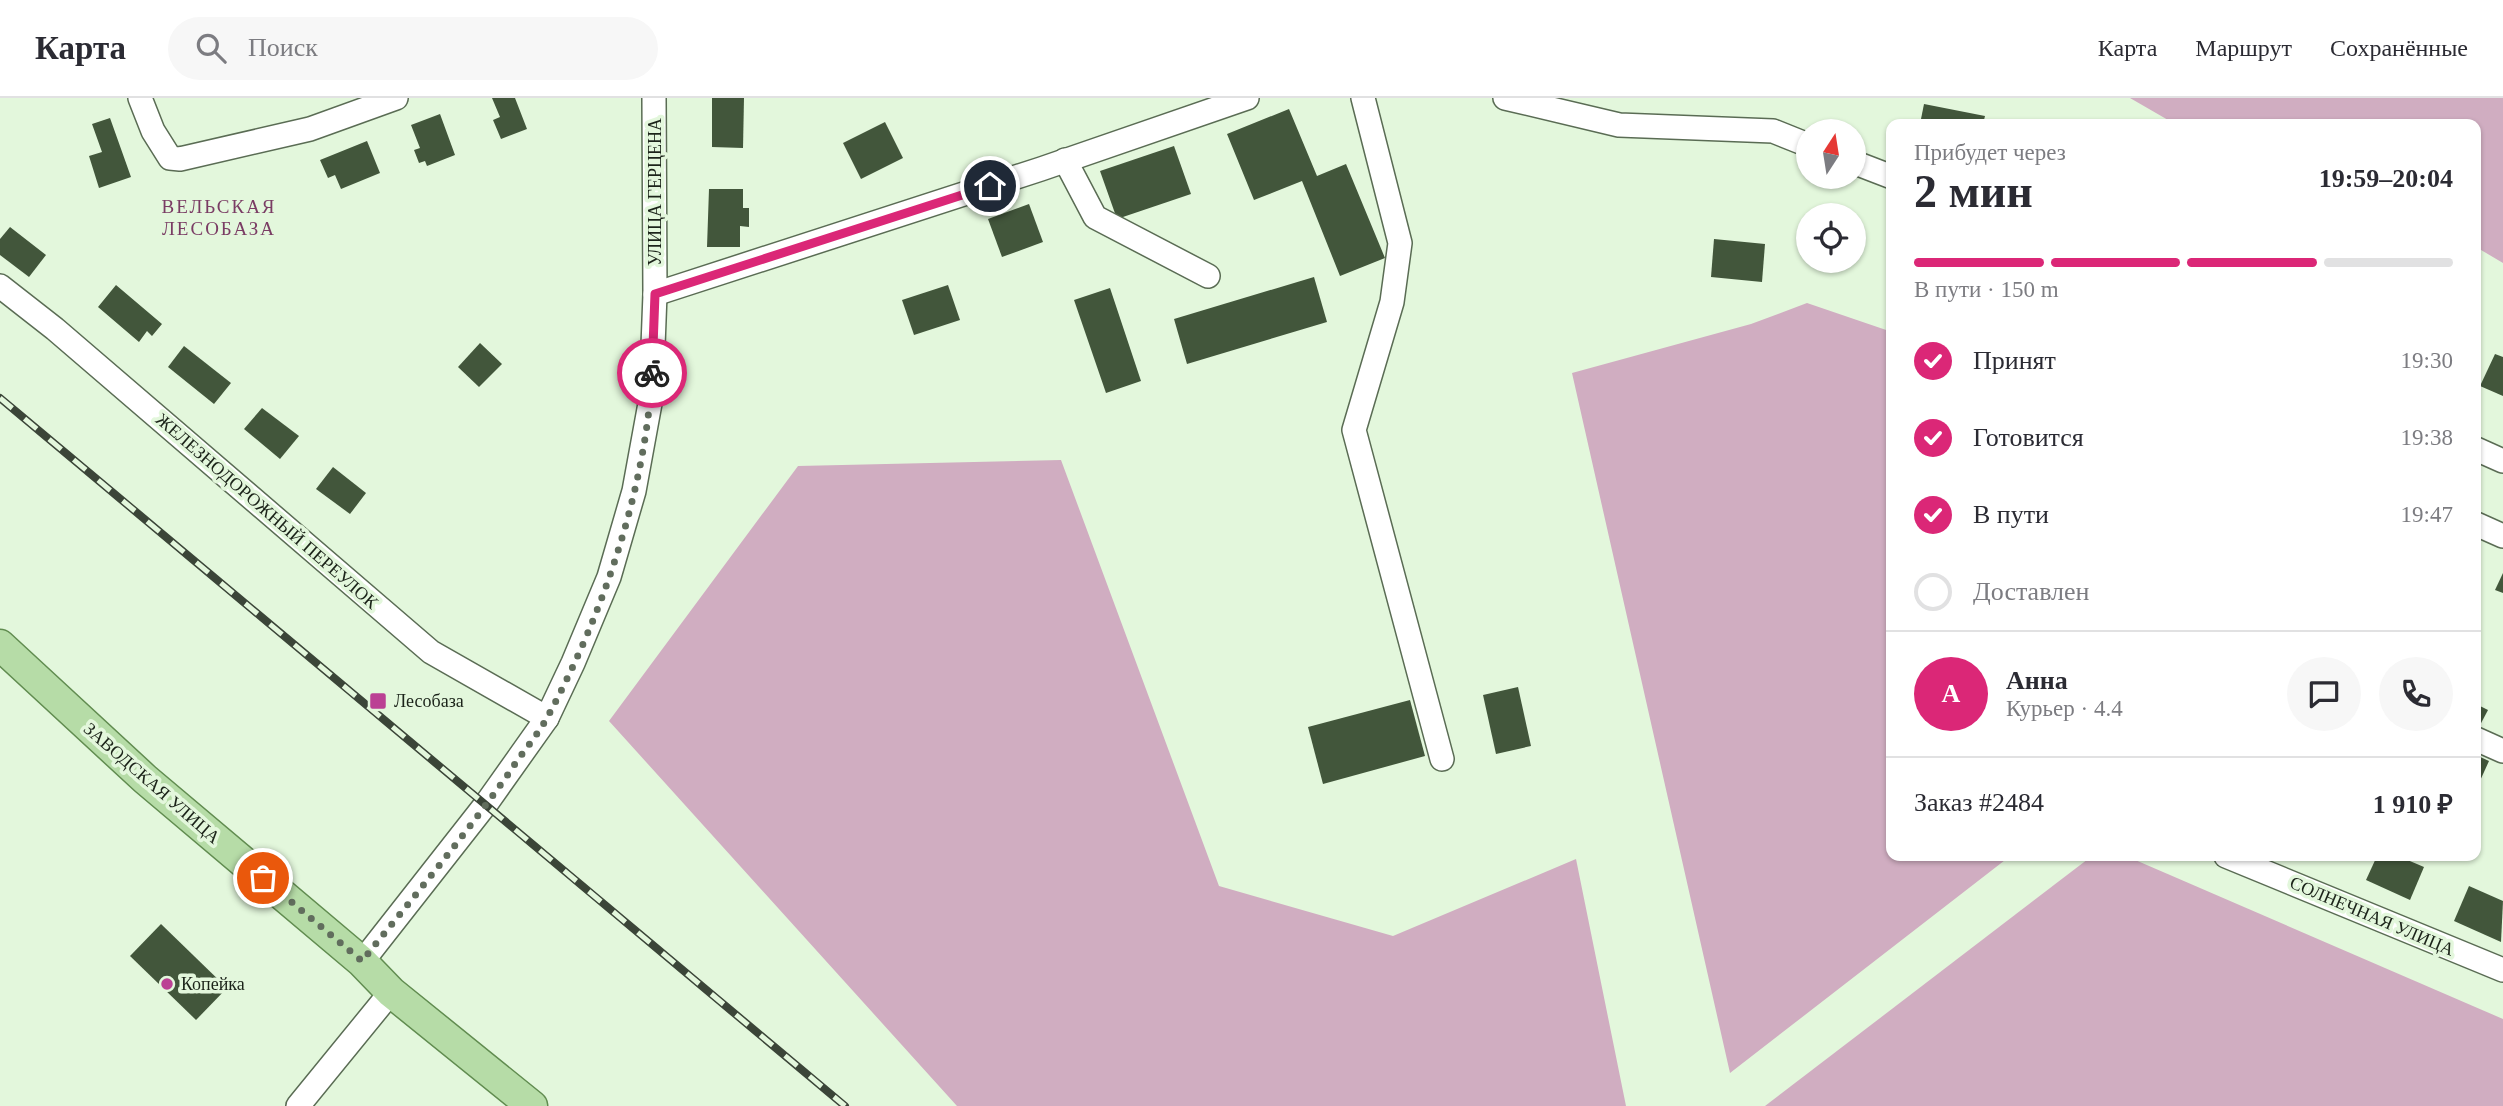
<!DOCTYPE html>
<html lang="ru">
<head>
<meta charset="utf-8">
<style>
	:root { --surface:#fff; --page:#f7f7f7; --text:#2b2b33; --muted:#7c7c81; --line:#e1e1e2; --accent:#db2777 }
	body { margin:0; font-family:"Times New Roman",serif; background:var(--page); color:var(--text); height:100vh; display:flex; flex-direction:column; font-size:26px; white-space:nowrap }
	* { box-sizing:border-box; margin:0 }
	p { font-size:23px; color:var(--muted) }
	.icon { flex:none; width:38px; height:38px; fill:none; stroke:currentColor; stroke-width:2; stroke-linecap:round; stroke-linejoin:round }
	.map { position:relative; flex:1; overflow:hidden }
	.side { position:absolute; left:1886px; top:21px; width:595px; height:742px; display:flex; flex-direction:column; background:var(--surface); border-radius:14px; box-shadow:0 2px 5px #0004 }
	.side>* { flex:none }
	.needle { width:46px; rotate:12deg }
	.tools { position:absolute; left:1796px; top:21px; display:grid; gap:14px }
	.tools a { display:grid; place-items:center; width:70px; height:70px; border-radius:50%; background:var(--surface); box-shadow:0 2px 5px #0004; font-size:35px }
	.pin { position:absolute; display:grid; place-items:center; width:60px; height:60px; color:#fff; margin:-30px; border:4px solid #fff; border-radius:50%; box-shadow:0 2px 7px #0007 }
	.courier { position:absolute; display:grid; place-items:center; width:70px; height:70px; margin:-35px; border:5px solid #db2777; border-radius:50%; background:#fff; color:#222; box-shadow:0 2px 9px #0007 }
	.summary em { font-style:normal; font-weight:700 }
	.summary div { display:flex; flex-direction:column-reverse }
	.summary { display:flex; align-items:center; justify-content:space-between; height:119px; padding:0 28px }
	h1 { font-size:46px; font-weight:700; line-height:52px }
	.bar { display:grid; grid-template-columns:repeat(4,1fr); gap:10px 7px; align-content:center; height:84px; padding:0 28px }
	.bar i { height:9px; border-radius:5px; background:var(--line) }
	.bar .active { background:var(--accent) }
	.bar p { grid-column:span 4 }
	.line { display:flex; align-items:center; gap:18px; padding:0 28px; border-top:2px solid var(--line) }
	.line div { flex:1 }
	.round { display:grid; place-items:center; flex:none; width:74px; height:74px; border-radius:37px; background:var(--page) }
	ol { padding:0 28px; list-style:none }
	li { display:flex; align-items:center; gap:21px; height:77px }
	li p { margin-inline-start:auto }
	li .icon { padding:7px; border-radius:50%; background:var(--accent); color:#fff; stroke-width:4 }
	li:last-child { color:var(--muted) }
	li i { width:38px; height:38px; border:4px solid var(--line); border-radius:50% }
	header { display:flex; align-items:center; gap:42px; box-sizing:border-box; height:98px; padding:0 35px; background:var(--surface); border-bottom:2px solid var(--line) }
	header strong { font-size:33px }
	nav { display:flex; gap:38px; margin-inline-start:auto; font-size:24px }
	.search { width:490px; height:63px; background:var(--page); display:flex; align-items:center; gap:18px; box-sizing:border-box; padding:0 24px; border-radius:38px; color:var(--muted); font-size:26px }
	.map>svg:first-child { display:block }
	.forest { fill:#d0adc1 }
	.building { fill:#42563b }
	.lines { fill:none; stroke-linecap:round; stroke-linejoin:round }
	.minor-casing { stroke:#5a6c54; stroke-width:26 }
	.major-casing { stroke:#618c50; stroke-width:33 }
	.minor { stroke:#fff; stroke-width:23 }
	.major { stroke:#b6dca7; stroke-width:30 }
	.rail-casing { stroke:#3b4538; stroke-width:8 }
	.rail { stroke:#e3f7dc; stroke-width:5; stroke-dasharray:16; stroke-linecap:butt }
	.done { stroke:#616d5d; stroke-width:7; stroke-dasharray:0 12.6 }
	.route { stroke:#db2777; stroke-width:9 }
	.poi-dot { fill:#bb4194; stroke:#e3f7dc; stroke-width:2.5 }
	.labels { text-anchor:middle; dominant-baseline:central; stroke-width:7; stroke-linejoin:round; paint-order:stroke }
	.street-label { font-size:18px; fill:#1b2319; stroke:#e3f7dc }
	.poi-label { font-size:18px; fill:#1b2319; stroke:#e3f7dc; text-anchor:start }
	.neighbourhood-label { font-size:19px; letter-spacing:2px; fill:#7a3c64; stroke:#e3f7dc }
</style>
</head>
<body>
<header>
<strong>Карта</strong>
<div class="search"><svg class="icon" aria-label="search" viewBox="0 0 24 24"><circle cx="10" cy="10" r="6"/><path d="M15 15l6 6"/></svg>Поиск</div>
<nav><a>Карта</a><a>Маршрут</a><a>Сохранённые</a></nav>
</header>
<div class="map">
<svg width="2503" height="1008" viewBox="0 0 2503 1008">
	<rect width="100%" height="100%" fill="#e3f7dc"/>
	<g class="forest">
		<polygon points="2130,0 2503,0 2503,165 2476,149 2476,26 2175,26"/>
		<polygon points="1807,205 1892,234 1892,758 2009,759 1730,975 1572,275 1751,226"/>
		<polygon points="1061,362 1219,788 1393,838 1576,761 1626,1008 957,1008 609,623 798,368"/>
		<polygon points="2092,758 2126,758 2503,921 2503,1008 1765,1008"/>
	</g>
	<g class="building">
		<polygon points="492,0 515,0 527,31 501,41 493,22 500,19"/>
		<polygon points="712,0 744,0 743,50 712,49"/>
		<polygon points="1924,6 1985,18 1983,26 1920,26"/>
		<polygon points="1289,11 1317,78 1346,66 1385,160 1340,178 1302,83 1254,102 1227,36"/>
		<polygon points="440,16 455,57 427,68 425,63 419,65 414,52 420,50 411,27"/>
		<polygon points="110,20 131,79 99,90 89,58 102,54 92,26"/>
		<polygon points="885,24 903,60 861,81 843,45"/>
		<polygon points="367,43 380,75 341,91 335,77 328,80 320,62"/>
		<polygon points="1174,48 1191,96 1117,121 1100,73"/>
		<polygon points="709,91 743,91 743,110 749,110 749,129 740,128 740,149 707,149"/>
		<polygon points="1029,106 1043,144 1002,159 988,121"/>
		<polygon points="10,129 46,157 29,179 0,157 0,141"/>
		<polygon points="1714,141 1765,146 1762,184 1711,179"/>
		<polygon points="1314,179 1327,224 1187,266 1174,221"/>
		<polygon points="116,187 162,226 152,238 147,233 139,244 98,209"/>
		<polygon points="948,187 960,222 914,237 902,202"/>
		<polygon points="1110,190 1141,283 1106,295 1074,202"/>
		<polygon points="480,245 502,266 479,289 458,269"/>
		<polygon points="184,248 231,285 214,306 168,269"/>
		<polygon points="2495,256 2503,259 2503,298 2480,288"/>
		<polygon points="262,310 299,338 280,361 244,331"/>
		<polygon points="333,369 366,395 350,416 316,391"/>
		<polygon points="2503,475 2503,495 2495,492"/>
		<polygon points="1518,589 1531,648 1496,656 1483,597"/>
		<polygon points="1410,602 1425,658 1323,686 1308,629"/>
		<polygon points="2476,606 2488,612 2479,629 2476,628"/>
		<polygon points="2476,657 2489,663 2479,685 2476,684"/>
		<polygon points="2377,758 2398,758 2424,769 2410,802 2366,782"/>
		<polygon points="2469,788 2503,803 2501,844 2454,823"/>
		<polygon points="161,826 227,890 196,922 130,858"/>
	</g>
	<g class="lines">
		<g class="minor-casing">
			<g id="minor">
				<polyline points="140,0 153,33 170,60 180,61 310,31 396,0"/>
				<polyline points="1363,0 1400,145 1392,204 1354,332 1442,661"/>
				<polyline points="1505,0 1619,27 1773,33 1808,47"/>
				<polyline points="1065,62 1095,119 1208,178"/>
				<polyline points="1853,64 1892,79"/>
				<polyline points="0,188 55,231 431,554 547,620"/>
				<polyline points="655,196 1041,71 1247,0"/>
				<polyline points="2476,351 2503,363"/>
				<polyline points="2476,426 2503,438"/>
				<polyline points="2476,641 2503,653"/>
				<polyline points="2226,758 2503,872"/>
				<polyline points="362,864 486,706 547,620 573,565 609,479 634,393 651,300 655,196 654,0"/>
				<polyline points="298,1008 391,894"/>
			</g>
		</g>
		<g class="major-casing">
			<polyline id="major" points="0,547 145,681 362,864 391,894 532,1008"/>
		</g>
		<use href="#minor" class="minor"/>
		<use href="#major" class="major"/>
		<g class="rail-casing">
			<polyline id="rail" points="0,300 845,1008"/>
		</g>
		<use href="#rail" class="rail"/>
	</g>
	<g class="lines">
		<path class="done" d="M263,780L362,863C412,801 463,740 509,675C521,656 537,638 548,618C603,516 646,391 652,275"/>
		<polyline class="route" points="652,275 655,196 990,88"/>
	</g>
	<g class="poi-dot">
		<rect x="369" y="594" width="18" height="18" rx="3.5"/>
		<circle cx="167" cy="886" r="7"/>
	</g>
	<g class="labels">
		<g class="street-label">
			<text transform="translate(655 94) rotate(-90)">УЛИЦА ГЕРЦЕНА</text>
			<text transform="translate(267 413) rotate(41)">ЖЕЛЕЗНОДОРОЖНЫЙ ПЕРЕУЛОК</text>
			<text transform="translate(152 685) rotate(41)">ЗАВОДСКАЯ УЛИЦА</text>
			<text transform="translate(2372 818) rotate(23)">СОЛНЕЧНАЯ УЛИЦА</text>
		</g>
		<g class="poi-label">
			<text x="394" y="603">Лесобаза</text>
			<text x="181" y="886">Копейка</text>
		</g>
		<g class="neighbourhood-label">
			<text x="219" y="108">ВЕЛЬСКАЯ<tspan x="219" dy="22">ЛЕСОБАЗА</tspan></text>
		</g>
	</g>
</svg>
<div class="tools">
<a><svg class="needle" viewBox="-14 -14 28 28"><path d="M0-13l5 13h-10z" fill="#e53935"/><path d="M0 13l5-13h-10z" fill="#7c7c81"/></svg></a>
<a><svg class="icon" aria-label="locate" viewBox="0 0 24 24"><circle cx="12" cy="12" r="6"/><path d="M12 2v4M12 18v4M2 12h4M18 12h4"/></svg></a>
</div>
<div class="pin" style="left:263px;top:780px;background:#ea580c"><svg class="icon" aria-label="bag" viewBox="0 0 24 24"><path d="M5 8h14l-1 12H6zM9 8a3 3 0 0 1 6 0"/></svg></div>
<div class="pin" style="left:990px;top:88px;background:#1f2937"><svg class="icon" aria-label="home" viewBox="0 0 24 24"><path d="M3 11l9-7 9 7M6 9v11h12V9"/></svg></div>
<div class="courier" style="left:652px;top:275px"><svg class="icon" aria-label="bike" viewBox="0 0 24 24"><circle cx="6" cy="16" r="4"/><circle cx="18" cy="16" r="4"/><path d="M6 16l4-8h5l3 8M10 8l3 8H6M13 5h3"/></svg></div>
<section class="side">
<div class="summary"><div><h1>2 мин</h1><p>Прибудет через</p></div><em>19:59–20:04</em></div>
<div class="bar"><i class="active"></i><i class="active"></i><i class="active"></i><i></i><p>В пути · 150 m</p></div>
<ol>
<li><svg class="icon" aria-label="check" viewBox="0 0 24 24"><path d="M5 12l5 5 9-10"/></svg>Принят<p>19:30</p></li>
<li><svg class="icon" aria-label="check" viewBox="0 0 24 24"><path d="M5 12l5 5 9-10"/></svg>Готовится<p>19:38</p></li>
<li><svg class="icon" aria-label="check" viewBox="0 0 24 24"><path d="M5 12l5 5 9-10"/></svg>В пути<p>19:47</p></li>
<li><i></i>Доставлен</li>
</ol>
<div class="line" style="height:126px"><b class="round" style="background:var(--accent);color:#fff">А</b><div><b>Анна</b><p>Курьер · 4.4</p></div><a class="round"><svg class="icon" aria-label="chat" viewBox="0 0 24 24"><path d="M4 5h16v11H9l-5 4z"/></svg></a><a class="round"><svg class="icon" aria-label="phone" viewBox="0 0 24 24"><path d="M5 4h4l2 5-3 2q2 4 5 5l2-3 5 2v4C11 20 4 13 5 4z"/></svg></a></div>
<div class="line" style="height:91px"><div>Заказ #2484</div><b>1 910 ₽</b></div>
</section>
</div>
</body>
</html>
